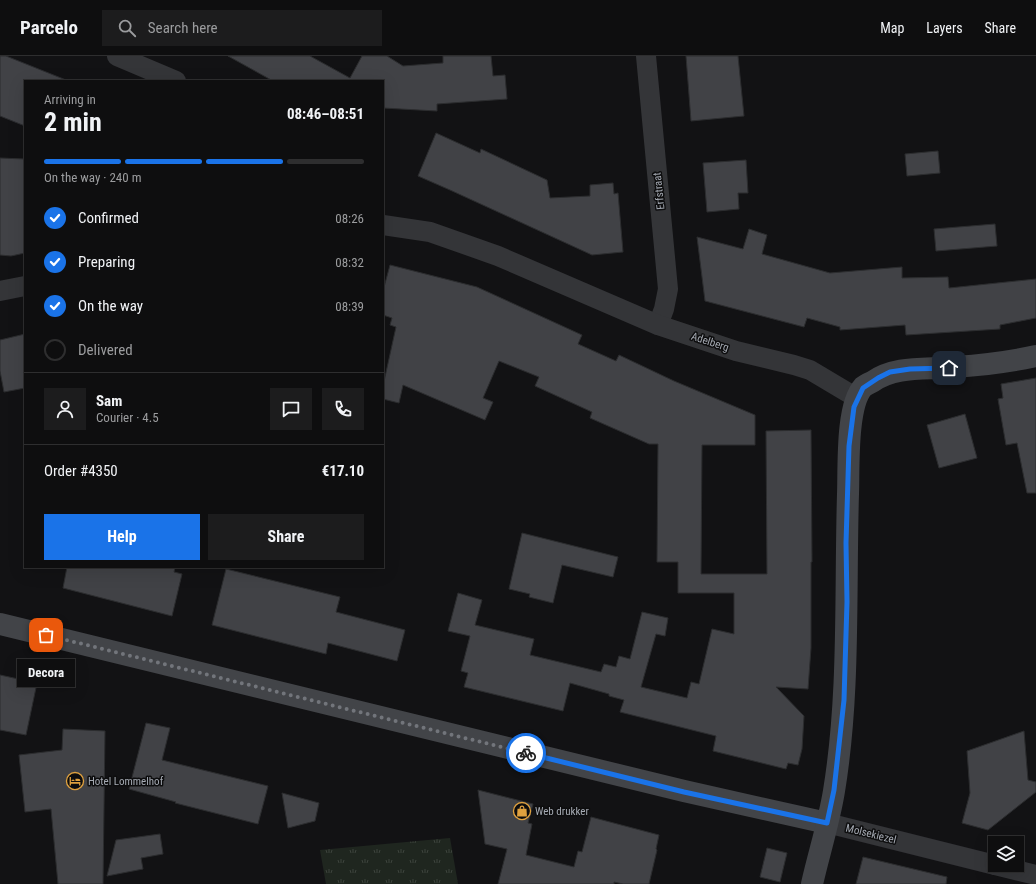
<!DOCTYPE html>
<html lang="en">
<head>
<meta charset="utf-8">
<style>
	:root { --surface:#0e0e0f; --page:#1c1c1d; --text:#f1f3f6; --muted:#9b9c9e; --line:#2e2e2f; --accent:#1a73e8 }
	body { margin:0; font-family:"Roboto Condensed",sans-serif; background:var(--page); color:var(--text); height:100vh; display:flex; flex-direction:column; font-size:15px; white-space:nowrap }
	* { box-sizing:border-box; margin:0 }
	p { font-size:13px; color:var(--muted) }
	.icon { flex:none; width:22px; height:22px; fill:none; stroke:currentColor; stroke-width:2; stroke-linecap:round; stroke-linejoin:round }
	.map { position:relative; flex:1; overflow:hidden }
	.panel { position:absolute; left:24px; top:24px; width:360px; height:488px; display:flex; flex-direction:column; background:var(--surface); border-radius:0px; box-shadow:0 4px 16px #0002,0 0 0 1px var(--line) }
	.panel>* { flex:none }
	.tools { position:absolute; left:988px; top:780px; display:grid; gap:8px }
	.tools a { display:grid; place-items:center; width:36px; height:36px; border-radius:0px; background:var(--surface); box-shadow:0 4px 16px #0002,0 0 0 1px var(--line); font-size:20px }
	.pin { position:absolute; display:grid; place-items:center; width:34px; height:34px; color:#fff; margin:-17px; border-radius:8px; box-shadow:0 2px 6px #0006 }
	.courier { position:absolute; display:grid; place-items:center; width:40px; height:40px; margin:-20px; border:3px solid #1a73e8; border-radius:50%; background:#fff; color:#222; box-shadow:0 1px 5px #0007 }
	.bubble { position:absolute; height:28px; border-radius:0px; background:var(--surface); box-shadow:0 4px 16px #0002,0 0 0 1px var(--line); font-size:13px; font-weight:700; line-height:28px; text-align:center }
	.overview em { font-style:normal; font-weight:700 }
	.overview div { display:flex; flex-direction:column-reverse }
	.overview { display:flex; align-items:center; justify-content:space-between; height:68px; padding:0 20px }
	h1 { font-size:26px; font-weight:700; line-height:30px }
	.bar { display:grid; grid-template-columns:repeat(4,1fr); gap:6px 4px; align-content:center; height:48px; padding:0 20px }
	.bar i { height:5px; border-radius:3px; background:var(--line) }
	.bar .selected { background:var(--accent) }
	.bar p { grid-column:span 4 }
	.line { display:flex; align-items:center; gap:10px; padding:0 20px; border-top:1px solid var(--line) }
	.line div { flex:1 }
	.round { display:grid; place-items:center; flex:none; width:42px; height:42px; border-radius:0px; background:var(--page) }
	ol { padding:0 20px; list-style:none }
	li { display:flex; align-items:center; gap:12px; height:44px }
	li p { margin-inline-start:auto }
	li .icon { padding:4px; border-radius:50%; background:var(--accent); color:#fff; stroke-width:4 }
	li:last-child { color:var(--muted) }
	li i { width:22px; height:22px; border:2px solid var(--line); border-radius:50% }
	.cta { display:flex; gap:8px; margin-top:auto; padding:8px 20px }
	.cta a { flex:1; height:46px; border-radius:0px; background:var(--accent); color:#fff; font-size:16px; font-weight:700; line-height:46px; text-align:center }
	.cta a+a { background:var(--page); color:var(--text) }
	header { display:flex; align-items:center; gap:24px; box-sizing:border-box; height:56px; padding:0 20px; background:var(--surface); border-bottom:1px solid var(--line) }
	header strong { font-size:19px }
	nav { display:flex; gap:22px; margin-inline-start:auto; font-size:14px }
	.search { width:280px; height:36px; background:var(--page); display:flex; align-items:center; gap:10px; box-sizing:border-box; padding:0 14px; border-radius:0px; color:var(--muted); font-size:15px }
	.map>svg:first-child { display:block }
	.grass { fill:url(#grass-tufts) }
	.building { fill:#414246; stroke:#2c2d2f }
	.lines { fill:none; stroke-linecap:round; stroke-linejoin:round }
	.minor { stroke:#343538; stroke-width:20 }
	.secondary { stroke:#424448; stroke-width:22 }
	.done { stroke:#72757b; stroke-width:4; stroke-dasharray:0 7.2 }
	.route { stroke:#1a73e8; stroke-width:5 }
	.labels { text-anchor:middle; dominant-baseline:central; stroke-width:3; stroke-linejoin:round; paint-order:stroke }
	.street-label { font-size:11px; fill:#a5aab3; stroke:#0d0d0e }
	.poi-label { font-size:11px; fill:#a5aab3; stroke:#0d0d0e; text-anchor:start }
</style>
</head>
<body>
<header>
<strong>Parcelo</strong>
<div class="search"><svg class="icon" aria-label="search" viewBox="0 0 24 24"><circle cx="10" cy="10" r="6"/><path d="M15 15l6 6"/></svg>Search here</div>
<nav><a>Map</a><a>Layers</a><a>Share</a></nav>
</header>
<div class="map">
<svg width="1036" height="828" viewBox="0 0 1036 828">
	<defs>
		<pattern id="grass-tufts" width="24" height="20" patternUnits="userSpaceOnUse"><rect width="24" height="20" fill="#1f261f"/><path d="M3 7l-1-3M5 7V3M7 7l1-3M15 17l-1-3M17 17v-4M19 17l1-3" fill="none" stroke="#3d433d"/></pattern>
	</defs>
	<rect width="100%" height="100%" fill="#121214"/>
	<polygon class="grass" points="450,782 458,828 326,828 320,794"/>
	<g class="building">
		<polygon points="0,0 6,0 66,24 25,25 25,70 0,60"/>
		<polygon points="228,0 310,0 350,22 362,0 387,0 403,10 443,7 443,0 491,0 493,20 505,19 507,43 437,48 437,55 383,52 383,25 273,25"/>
		<polygon points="686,0 738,0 744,60 691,65"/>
		<polygon points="436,77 480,97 481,93 547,124 550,142 590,140 590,129 613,127 614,138 618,137 623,196 592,199 450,134 418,120"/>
		<polygon points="938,95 940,117 907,120 905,98"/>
		<polygon points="0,102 25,103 25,197 11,200 0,199"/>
		<polygon points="746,104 748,137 738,137 739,153 707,156 703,107"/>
		<polygon points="995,168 997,190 936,195 934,173"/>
		<polygon points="749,173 767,179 762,198 830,217 902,211 902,222 948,221 949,232 1036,223 1036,262 1000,269 1000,273 906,279 905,269 840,274 840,271 807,262 804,271 705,245 697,181 743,193"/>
		<polygon points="390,209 477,231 582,279 578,288 616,305 619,299 674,325 755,359 755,389 702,389 701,518 767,518 766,375 811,374 812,506 811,506 811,592 808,633 776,631 804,660 802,693 798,709 788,707 786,713 713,695 716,680 620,656 624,644 609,640 609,638 570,627 563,655 464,631 468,617 461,615 470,580 448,575 458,537 482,544 475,569 534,583 530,599 601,616 604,608 616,611 619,600 630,603 642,556 668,562 665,580 656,578 641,631 687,642 691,626 699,628 712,573 734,578 734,537 678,537 678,506 657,506 658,388 649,388 590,362 592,356 535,330 539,321 499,305 483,342 493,346 485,364 403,329 399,347 383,343 383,330 396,271 390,269 392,262 383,259 383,235"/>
		<polygon points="25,278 25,332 4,336 0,315 0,284"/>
		<polygon points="1036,322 1036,437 1027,437 1017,387 1006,389 998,343 1003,342 1001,328"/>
		<polygon points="965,358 977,402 939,412 927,369"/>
		<polygon points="522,477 618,501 613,521 562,509 553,547 529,541 530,538 509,533"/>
		<polygon points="67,511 175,511 174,516 182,518 172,560 63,532"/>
		<polygon points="226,513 340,541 336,556 405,574 397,605 328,587 326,598 212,569"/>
		<polygon points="0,619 37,627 26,679 0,674"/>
		<polygon points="146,667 170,672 162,704 268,730 258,768 175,747 176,746 129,733"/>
		<polygon points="63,673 105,675 103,828 58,828 51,753 25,756 19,699 62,694"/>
		<polygon points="1024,675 1028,724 1036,726 1036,736 988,774 962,767 970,737 967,695"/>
		<polygon points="478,734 533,748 528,767 532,768 526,799 574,811 578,795 582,796 591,761 659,779 656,793 657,794 649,828 623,828 614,826 614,828 498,828 507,793 485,788"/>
		<polygon points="282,737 319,747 315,765 288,772"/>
		<polygon points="160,778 163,798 141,802 143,813 107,820 116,784"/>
		<polygon points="767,792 787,797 780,826 760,821"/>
		<polygon points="863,801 947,821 946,828 856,828"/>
	</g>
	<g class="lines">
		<g class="minor">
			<polyline points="117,0 176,25"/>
			<polyline points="646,0 668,233 664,253 658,269"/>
			<polyline points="383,169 430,176 498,200 658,269 736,295 794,309 810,314 857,342"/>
			<polyline points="0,235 25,230"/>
			<polyline points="827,767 995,809"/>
			<polyline points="995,809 1036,819"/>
		</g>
		<g class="secondary">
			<polyline points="0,568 684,735 827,767"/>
			<path d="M812,828C819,797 829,766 834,735C850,637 845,537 848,438C849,412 846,350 863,331C866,329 869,327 872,326C896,309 927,314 955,311C982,309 1009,306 1036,300"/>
		</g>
	</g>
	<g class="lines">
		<polyline class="done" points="46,579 526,697"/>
		<polyline class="route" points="526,697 684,736 827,767 834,734 844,644 847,546 846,487 849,390 854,351 863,332 878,322 890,316 910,313 949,312"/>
	</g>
	<defs>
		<g id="hotel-ring" transform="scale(0.9)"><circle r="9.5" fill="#0d0d0e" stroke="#dfa13f" stroke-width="1.5"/><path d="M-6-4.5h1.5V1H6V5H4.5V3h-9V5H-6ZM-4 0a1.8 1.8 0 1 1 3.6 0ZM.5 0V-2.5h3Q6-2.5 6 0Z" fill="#dfa13f"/></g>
		<g id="shop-ring" transform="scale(0.9)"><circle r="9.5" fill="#0d0d0e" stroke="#dfa13f" stroke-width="1.5"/><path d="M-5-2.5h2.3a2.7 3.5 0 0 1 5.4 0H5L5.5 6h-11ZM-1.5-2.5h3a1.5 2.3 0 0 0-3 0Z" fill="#dfa13f"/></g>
	</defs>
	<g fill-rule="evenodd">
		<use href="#hotel-ring" x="75" y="725"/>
		<use href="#shop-ring" x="522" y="755"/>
	</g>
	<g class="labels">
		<g class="street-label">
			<text transform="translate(659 135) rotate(-96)">Erfstraat</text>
			<text transform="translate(710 286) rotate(18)">Adelberg</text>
			<text transform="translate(871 778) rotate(14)">Molsekiezel</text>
		</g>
		<g class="poi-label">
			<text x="88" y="725">Hotel Lommelhof</text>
			<text x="535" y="755">Web drukker</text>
		</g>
	</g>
</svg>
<div class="tools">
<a><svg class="icon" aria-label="layers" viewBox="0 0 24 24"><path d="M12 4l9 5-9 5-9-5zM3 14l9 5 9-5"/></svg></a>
</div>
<div class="pin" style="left:46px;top:579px;background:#ea580c"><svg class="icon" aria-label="bag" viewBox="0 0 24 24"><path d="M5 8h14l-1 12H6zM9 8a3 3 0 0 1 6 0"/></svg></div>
<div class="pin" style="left:949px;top:312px;background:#1f2937"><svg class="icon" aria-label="home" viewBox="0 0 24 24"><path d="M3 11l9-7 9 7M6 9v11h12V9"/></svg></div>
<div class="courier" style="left:526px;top:697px"><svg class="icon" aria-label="bike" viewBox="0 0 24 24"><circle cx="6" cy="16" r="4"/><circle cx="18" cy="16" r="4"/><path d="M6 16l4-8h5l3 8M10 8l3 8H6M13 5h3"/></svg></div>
<div class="bubble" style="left:17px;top:603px;width:58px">Decora</div>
<section class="panel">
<div class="overview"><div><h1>2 min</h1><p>Arriving in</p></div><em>08:46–08:51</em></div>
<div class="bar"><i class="selected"></i><i class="selected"></i><i class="selected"></i><i></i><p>On the way · 240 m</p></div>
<ol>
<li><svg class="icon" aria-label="check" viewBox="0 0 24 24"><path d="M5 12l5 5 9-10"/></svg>Confirmed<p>08:26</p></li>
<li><svg class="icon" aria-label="check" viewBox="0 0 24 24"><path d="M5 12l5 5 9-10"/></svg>Preparing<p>08:32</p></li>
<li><svg class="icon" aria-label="check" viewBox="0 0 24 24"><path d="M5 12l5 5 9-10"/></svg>On the way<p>08:39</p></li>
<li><i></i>Delivered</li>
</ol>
<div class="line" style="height:72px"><a class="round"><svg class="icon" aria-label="person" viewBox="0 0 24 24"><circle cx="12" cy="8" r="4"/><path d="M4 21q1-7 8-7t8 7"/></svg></a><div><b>Sam</b><p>Courier · 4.5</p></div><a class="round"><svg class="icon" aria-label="chat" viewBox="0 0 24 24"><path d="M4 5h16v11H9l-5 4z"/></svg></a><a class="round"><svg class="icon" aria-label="phone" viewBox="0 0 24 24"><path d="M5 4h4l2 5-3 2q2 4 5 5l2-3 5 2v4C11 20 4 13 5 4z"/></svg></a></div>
<div class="line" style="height:52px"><div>Order #4350</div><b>€17.10</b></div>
<div class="cta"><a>Help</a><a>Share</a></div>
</section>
</div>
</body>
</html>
